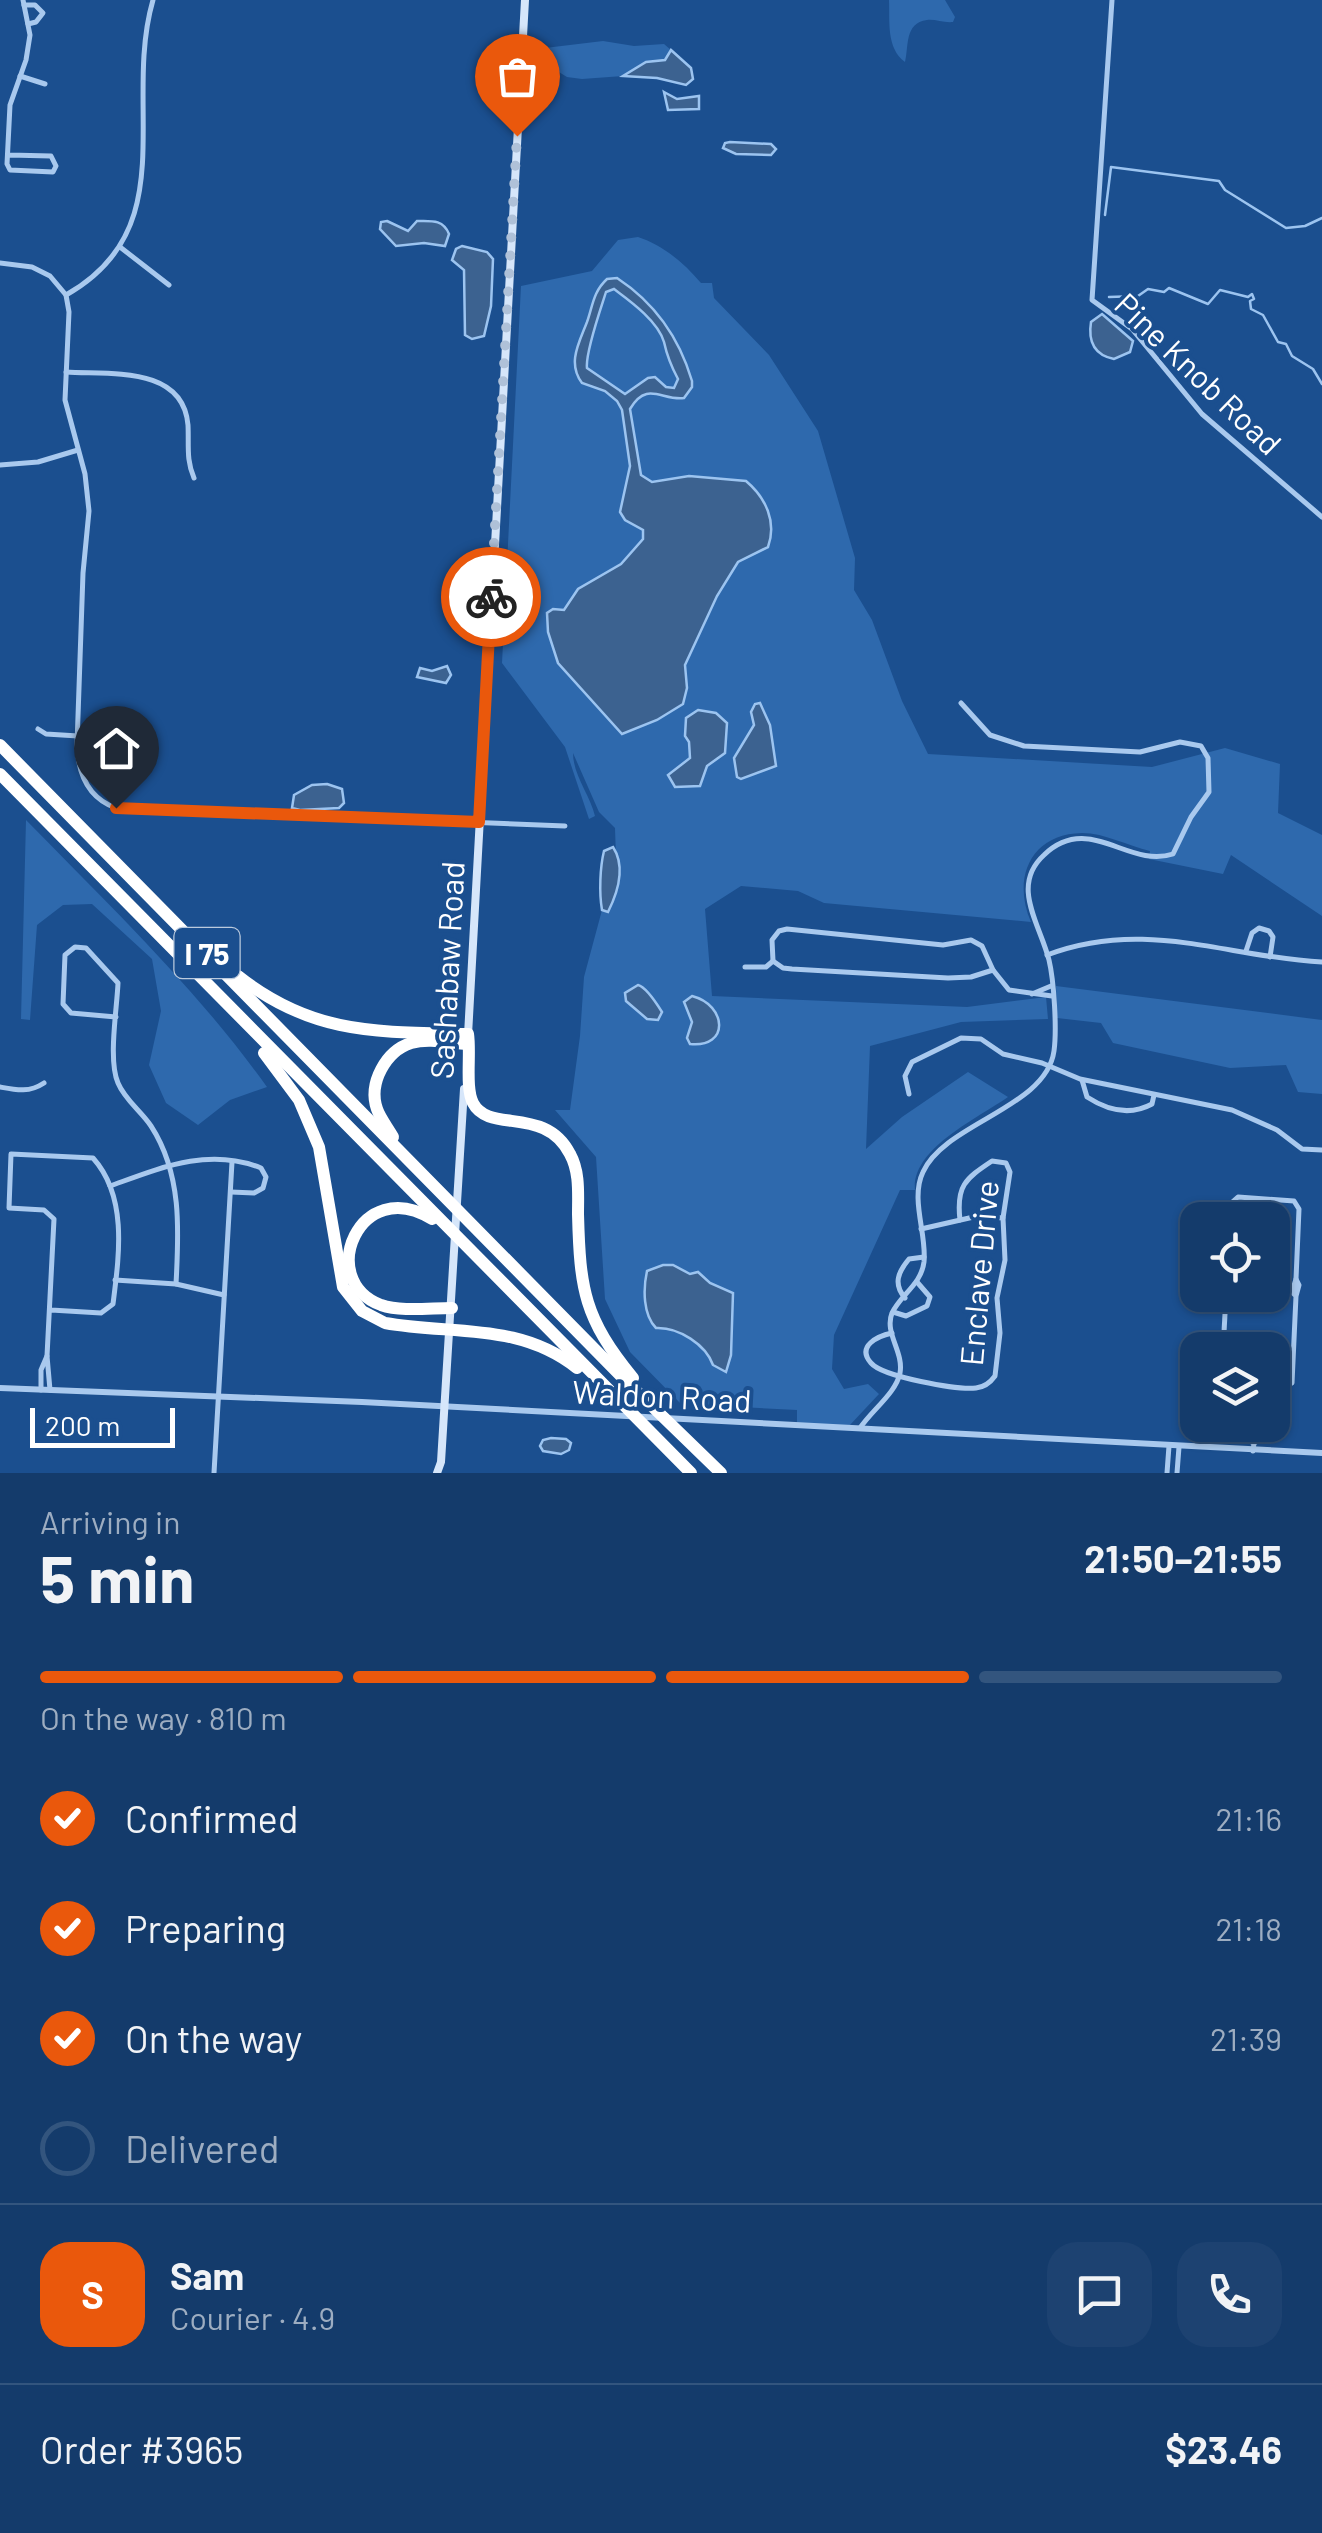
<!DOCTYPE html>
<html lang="en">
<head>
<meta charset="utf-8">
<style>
	:root { --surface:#143b6b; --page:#1d4271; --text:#f1f3f6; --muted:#9dadc1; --line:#33557e; --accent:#ea580c }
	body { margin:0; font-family:Barlow,sans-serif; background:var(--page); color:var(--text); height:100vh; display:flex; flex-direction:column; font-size:38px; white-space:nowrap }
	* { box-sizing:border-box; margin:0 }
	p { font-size:32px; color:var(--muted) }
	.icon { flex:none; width:55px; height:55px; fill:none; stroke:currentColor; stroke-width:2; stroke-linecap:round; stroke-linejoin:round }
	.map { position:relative; height:1473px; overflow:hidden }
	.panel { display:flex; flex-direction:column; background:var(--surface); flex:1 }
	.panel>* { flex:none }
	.tools { position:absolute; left:1180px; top:1202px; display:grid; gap:20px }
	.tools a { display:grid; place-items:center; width:110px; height:110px; border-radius:20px; background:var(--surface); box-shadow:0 2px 8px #0004,0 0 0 2px var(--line); font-size:50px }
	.scale { position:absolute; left:30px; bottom:25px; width:145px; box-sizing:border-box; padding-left:10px; border:5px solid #fff; border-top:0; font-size:28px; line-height:35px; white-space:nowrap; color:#fff; -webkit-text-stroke:8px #1b4f8f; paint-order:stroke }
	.pin { position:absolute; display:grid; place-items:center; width:85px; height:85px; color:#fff; margin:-102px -42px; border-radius:50% 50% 50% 0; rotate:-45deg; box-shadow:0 0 10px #0007 }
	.pin .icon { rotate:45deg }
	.courier { position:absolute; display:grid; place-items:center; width:100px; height:100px; margin:-50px; border:8px solid #ea580c; border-radius:50%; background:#fff; color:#222; box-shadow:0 2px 12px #0007 }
	.summary em { font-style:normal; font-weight:700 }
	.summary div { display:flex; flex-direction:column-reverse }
	.summary { display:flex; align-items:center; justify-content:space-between; height:170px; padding:0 40px }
	h1 { font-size:65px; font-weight:700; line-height:75px }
	.bar { display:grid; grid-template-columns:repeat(4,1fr); gap:15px 10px; align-content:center; height:120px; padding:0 40px }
	.bar i { height:12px; border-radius:8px; background:var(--line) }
	.bar .selected { background:var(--accent) }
	.bar p { grid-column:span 4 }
	.line { display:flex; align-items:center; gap:25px; padding:0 40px; border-top:2px solid var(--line) }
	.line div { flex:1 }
	.round { display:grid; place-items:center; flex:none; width:105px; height:105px; border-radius:30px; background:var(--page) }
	ol { padding:0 40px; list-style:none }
	li { display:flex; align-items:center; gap:30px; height:110px }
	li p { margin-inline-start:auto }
	li .icon { padding:10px; border-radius:50%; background:var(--accent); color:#fff; stroke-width:4 }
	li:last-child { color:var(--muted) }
	li i { width:55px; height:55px; border:5px solid var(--line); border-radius:50% }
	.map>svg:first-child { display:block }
	.green { fill:#2e69ad }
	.water { fill:#3c6290; stroke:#9cc4f0; stroke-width:2.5; fill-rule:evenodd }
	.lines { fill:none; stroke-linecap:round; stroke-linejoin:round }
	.stream { stroke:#9cc4f0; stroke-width:2.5 }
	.minor { stroke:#a9c9ee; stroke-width:5 }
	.tertiary { stroke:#a9c9ee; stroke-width:6 }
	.secondary { stroke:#d6e6fa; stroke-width:8 }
	.motorway { stroke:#fff; stroke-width:12 }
	.done { stroke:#afc1d8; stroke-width:10; stroke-dasharray:0 18 }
	.route { stroke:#ea580c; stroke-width:12 }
	.labels { text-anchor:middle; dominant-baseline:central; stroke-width:8; stroke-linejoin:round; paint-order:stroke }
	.shield { fill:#1b4f8f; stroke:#bbcadd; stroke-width:2.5 }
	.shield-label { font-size:30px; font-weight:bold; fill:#fff }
	.street-label { font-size:32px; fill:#fff; stroke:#1b4f8f }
</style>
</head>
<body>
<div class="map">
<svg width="1322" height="1473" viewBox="0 0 1322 1473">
	<rect width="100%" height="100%" fill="#1b4f8f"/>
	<g class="green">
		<path d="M889,0H945L955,17L953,22C944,23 935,19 927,20C904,23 909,47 905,62C886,48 890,21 889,0Z"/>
		<polygon points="603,41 634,46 664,44 671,50 665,60 646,63 623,76 582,79 567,77 544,63 542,55 545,48"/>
		<path d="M638,237C663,245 684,263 701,283H712L714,298L769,355L818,431L855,558L854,590L872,620L902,701L928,754L1152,767L1225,748L1280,764L1278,813L1322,835V916L1231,855L1223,874L1149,859L1150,851C1128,846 1105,833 1082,833C1030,834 1012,879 1031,922L824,903L798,891L741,886L705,909L712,996L967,1007L1046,997L1048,1019L961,1022L870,1046L866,1149L902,1117L968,1072L1008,1097C978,1118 911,1149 915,1190H900L834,1335L832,1369L844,1389L868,1384L879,1394L849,1426L797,1424V1410L681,1404L630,1352L605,1299L596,1157L555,1110H570L580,1036L584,977L616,858L615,828L599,812L573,753C573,775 590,795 595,816L589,819L565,747L502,663L521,286L592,271L618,240Z"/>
		<path d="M26,820C110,906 197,989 267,1087L230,1100L198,1125L166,1103L149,1065L161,1011L152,959L92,904L63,905L37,925L30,1020L21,1019Z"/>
		<polygon points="1056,986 1322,1020 1322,1094 1298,1092 1286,1065 1230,1068 1113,1043 1101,1023 1057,1018"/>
	</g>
	<g class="water">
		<polygon points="671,50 691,68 693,79 686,85 657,78 623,76 646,62 665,60"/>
		<polygon points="664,92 677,99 699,96 699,109 668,110"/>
		<polygon points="730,142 771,144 776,149 771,155 736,154 723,148 725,143"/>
		<path d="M387,221L408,231L417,221C431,221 443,219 449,234L445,246L424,243L396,246L380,229L381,222Z"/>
		<polygon points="462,246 487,252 493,259 491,306 484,336 472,339 465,335 464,270 452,260 456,249"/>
		<path d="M617,278C655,303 679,337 692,381V387L684,398C662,401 647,380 630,409L641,475L652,482L689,476L746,481C766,498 777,522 768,547L738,562L717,596L685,665L687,688L683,704L657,720L622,734L558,663L548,632L547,613L553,609L564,610L578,589L621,564L643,539V530L625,520L620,512L630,466L622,410L617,401L605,391L582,383C567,363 579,343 587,322C593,305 593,292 607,279ZM614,289C630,301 658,321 664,342C667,356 671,366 678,379L674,388L666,387L655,377L648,378L625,394L587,368C585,353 601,308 606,292Z"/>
		<path d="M1102,314L1133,341L1130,352L1114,359C1094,355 1088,341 1091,322Z"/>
		<polygon points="447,666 451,675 446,683 417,677 420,668 432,671"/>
		<polygon points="760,703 770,725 776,766 741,779 737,777 734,758 754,725 751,712 755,704"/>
		<polygon points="698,710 716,713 727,723 725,753 707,766 700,786 675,787 668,775 690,758 689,742 685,736 686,718"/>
		<polygon points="327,784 342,789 344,803 339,808 300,810 292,808 294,795 312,785"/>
		<path d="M613,847C626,867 618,892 608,912L602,910C599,893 600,867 604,851Z"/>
		<path d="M638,985C646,987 657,1004 662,1012L658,1020L647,1019L626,1001L625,993Z"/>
		<path d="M692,996C727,1005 730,1048 690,1044L687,1038L692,1022L684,1002Z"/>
		<path d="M663,1265H673L690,1274L698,1272L710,1283L733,1293L731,1355L726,1372L713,1365C706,1345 679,1327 656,1328C643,1315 643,1289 647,1271Z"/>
		<polygon points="551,1438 566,1439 571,1443 569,1450 561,1454 543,1451 540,1446 543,1440"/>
	</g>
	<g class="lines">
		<g class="stream">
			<polyline points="1105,215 1111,167 1219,181 1225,190 1286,228 1305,226 1322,218"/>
			<polyline points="1109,297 1138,296 1148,289 1164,292 1169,288 1208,304 1220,290 1248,297 1252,294 1254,299 1250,301 1251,309 1263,315 1278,342 1286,344 1292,356 1313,369 1322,384"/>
		</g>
		<g class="minor">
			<polyline points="1112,0 1092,300 1132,329 1202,414 1322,517"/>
			<polyline points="24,5 35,5 43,13 36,22 28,24"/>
			<polyline points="20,76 45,84"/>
			<polyline points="9,155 51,156 56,166 53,172 10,170 7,164 10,105 26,60 30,35 23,0"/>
			<polyline points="120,247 169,285"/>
			<path d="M0,263L32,267L50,276L66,295L69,312L65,400L85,474L89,511L83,573L77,745C78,773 88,798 116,808L565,826"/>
			<path d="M66,295C185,228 122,106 153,0"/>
			<path d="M66,372C109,375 183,365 188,425C189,445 186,460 194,478"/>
			<polyline points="0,465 38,462 78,450"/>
			<polyline points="38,729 46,734 78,736"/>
			<polyline points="1246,951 1252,933 1259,928 1269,931 1273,937 1270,957"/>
			<path d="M1047,955C1145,918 1225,957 1322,962"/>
			<polyline points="773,961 772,940 779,931 787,929 943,945 971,940 982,946 993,970"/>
			<polyline points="745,967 766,967 773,961 783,968 792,969 948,978 971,977 993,970 1009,990 1052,996"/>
			<polyline points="1032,994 1051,986"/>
			<path d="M116,1017L71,1013L63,1004L65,955L75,947L86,948L118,983C117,1009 108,1060 118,1083C125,1100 141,1111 151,1126C182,1174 179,1230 176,1284"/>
			<path d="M1082,1080L1087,1097C1107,1110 1130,1116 1152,1104L1154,1095"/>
			<path d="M0,1087C16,1090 29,1093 44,1083"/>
			<polyline points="909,1094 905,1076 912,1062 961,1038 981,1039 1003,1054 1042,1063 1080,1079 1232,1110 1277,1130 1302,1149 1322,1150"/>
			<path d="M110,1186C160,1168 208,1147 261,1168L266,1177L263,1188L254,1193L231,1192"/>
			<polyline points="1229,1220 1229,1205 1238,1197 1294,1201 1299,1209 1296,1279"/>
			<polyline points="921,1229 978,1216 1003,1218"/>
			<polyline points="115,1280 176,1284 224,1295"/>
			<path d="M905,1298C893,1284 898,1272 909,1259L924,1257"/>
			<polyline points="893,1312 906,1316 927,1306 930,1297 917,1282"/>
			<path d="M892,1333C878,1336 856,1346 871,1363C883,1377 957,1390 976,1388C985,1387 990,1383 995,1376L1000,1333L997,1298L1005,1260L1003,1218L1010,1172L1006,1163L992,1161C965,1179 956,1186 960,1220"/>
			<polyline points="1223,1350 1226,1296"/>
			<path d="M47,1356L54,1219L44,1210L9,1208L11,1154L93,1158C128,1197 119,1256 113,1304L101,1313L51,1310"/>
			<polyline points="1272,1388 1292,1383 1296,1296 1299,1285 1296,1279 1292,1292 1296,1296"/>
			<polyline points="41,1390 41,1370 47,1356 50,1390"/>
			<polyline points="1250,1425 1249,1441 1254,1443"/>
			<path d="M860,1428C872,1410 896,1393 900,1373C904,1352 884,1333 892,1313C901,1294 921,1285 924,1262C927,1234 910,1199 923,1172C945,1123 1046,1108 1054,1051C1057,1029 1054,981 1049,960C1040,924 1010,886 1044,855C1089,812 1128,869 1173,854L1191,817L1209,792L1208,758L1201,746L1180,742L1140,752L1024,746L990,735L961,703"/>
			<polyline points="1253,1451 1254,1443 1259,1440 1260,1425"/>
			<polyline points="214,1473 232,1162"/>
			<polyline points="1167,1473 1169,1446"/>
			<polyline points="1177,1473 1179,1447"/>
		</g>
		<polyline class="tertiary" points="0,1388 362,1402 1322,1453"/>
		<g class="secondary">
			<polyline points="468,1035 525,0"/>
			<polyline points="437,1473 441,1462 464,1089"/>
		</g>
		<g class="motorway">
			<polyline points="0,745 623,1378 721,1473"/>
			<polyline points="0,774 691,1473"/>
			<path d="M238,976C313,1035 377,1032 468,1034C471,1053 465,1088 473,1103C489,1134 545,1105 570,1154C580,1172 578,1194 578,1214C580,1290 584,1318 633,1378"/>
			<path d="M264,1053L299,1100L319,1147L343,1287L362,1311L385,1323C452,1335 519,1322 577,1368"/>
			<path d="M393,1137C388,1128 380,1118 377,1109C368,1083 386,1051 411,1043C429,1038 449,1043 467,1044"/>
			<path d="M432,1219C360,1174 315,1280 381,1305C401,1312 430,1308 452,1308"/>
		</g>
	</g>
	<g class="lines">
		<polyline class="done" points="491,597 517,136"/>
		<polyline class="route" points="116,808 479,822 491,597"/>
	</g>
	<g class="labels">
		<rect class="shield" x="174.5" y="928" width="65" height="50" rx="8"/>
		<g class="shield-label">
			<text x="207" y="953">I 75</text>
		</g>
		<g class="street-label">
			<text transform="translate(1199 373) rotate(44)">Pine Knob Road</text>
			<text transform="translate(446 970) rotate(-87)">Sashabaw Road</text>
			<text transform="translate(978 1273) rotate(-85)">Enclave Drive</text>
			<text transform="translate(662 1395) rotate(3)">Waldon Road</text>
		</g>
	</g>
</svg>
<div class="tools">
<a><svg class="icon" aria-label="locate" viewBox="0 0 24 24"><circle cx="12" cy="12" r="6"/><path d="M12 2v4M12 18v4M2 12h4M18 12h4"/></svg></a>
<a><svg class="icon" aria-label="layers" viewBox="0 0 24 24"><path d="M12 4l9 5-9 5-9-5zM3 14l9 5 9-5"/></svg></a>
</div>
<div class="scale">200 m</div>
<div class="pin" style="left:517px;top:136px;background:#ea580c"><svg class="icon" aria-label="bag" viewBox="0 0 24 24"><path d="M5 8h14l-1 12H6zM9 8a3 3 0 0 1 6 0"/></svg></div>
<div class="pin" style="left:116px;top:808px;background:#1f2937"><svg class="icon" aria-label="home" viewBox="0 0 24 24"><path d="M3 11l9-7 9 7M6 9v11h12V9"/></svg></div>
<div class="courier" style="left:491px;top:597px"><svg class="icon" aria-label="bike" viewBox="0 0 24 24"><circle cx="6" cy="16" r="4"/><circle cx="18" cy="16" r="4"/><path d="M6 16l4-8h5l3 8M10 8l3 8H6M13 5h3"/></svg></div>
</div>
<section class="panel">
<div class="summary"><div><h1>5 min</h1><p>Arriving in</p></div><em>21:50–21:55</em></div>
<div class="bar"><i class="selected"></i><i class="selected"></i><i class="selected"></i><i></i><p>On the way · 810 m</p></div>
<ol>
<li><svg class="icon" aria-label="check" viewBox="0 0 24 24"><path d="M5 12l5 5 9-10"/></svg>Confirmed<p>21:16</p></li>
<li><svg class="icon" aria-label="check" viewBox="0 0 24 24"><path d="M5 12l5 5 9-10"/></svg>Preparing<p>21:18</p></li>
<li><svg class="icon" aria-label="check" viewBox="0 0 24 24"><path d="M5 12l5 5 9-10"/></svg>On the way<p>21:39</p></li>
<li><i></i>Delivered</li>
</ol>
<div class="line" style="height:180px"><b class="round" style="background:var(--accent);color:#fff">S</b><div><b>Sam</b><p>Courier · 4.9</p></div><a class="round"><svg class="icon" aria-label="chat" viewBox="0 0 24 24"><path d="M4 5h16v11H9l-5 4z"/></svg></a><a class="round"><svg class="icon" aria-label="phone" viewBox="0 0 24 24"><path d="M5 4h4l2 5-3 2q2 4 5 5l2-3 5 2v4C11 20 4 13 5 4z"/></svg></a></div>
<div class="line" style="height:130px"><div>Order #3965</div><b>$23.46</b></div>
</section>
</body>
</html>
